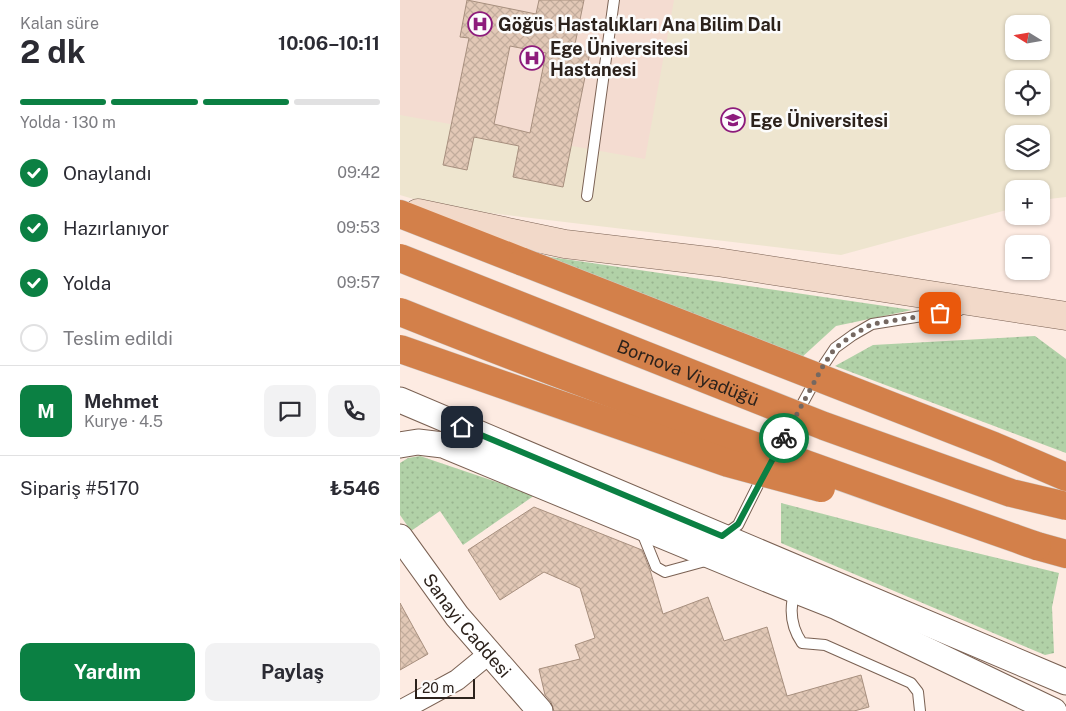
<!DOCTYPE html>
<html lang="tr">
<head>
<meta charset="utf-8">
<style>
	:root { --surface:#fff; --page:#f2f2f3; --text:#2b2b33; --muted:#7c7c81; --line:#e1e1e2; --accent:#0b8043 }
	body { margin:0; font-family:"Public Sans",sans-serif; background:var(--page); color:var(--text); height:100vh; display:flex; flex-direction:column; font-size:19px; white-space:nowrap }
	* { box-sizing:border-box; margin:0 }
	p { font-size:16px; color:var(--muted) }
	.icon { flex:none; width:28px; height:28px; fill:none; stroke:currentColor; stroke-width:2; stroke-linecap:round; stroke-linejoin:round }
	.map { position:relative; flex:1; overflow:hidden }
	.drawer { display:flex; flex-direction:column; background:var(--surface); width:400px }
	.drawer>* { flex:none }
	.needle { width:32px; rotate:281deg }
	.tools { position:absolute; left:605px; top:15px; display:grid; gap:10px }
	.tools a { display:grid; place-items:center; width:45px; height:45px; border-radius:10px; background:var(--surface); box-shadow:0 1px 4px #0004; font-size:25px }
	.scale { position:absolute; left:15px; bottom:12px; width:60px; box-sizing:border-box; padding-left:5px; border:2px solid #2c221c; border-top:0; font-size:14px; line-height:18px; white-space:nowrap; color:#2c221c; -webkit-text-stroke:4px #fcfcfc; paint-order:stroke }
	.pin { position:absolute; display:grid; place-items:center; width:42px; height:42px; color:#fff; margin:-21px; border-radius:10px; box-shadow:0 2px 8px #0006 }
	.courier { position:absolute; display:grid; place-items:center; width:50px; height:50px; margin:-25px; border:4px solid #0b8043; border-radius:50%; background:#fff; color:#222; box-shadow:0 1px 6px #0007 }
	.summary em { font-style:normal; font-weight:700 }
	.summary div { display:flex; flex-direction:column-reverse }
	.summary { display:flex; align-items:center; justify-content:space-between; height:85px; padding:0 20px }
	h1 { font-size:32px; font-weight:700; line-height:38px }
	.bar { display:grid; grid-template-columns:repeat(4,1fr); gap:8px 5px; align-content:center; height:60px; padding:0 20px }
	.bar i { height:6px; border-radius:4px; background:var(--line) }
	.bar .selected { background:var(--accent) }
	.bar p { grid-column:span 4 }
	.line { display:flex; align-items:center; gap:12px; padding:0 20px; border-top:1px solid var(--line) }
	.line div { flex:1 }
	.round { display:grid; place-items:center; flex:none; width:52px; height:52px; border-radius:10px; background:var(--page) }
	ol { padding:0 20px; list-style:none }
	li { display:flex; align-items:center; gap:15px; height:55px }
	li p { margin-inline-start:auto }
	li .icon { padding:5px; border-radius:50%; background:var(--accent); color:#fff; stroke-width:4 }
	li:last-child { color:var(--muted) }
	li i { width:28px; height:28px; border:2px solid var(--line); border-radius:50% }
	.button { display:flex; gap:10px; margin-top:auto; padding:10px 20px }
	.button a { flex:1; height:58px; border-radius:10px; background:var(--accent); color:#fff; font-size:20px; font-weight:700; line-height:58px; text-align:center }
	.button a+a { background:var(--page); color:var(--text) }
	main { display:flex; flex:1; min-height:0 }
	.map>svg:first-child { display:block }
	.education { fill:#eee5cf; fill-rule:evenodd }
	.medical { fill:#f4dcd1 }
	.grass { fill:url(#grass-dots) }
	.building { fill:url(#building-cross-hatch); stroke:#a78f7e; fill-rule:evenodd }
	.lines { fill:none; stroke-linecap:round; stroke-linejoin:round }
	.service-casing { stroke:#7a6153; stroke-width:12 }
	.minor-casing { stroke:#7a6153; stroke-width:22 }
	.tertiary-casing { stroke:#7a6153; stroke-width:27 }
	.secondary-casing { stroke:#7a6153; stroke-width:29 }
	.motorway-casing { stroke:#d1cecd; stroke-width:29 }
	.service { stroke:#fff; stroke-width:10 }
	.minor { stroke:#fff; stroke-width:20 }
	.tertiary { stroke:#fff; stroke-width:25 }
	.secondary { stroke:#f2d9c9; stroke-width:28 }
	.motorway { stroke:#d3804a; stroke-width:28 }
	.motorway-bridge-casing { stroke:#d1cecd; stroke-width:29; stroke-linecap:butt }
	.motorway-bridge { stroke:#d3804a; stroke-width:28 }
	.done { stroke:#756861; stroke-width:5; stroke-dasharray:0 9 }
	.route { stroke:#0b8043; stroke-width:6 }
	.labels { text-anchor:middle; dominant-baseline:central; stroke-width:5; stroke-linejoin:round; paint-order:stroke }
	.poi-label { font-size:18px; font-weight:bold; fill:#2c221c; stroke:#fcfcfc; text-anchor:start }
	.street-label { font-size:18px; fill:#2c221c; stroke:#fcfcfc }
</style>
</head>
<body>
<main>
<section class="drawer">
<div class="summary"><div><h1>2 dk</h1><p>Kalan süre</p></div><em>10:06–10:11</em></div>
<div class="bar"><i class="selected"></i><i class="selected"></i><i class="selected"></i><i></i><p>Yolda · 130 m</p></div>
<ol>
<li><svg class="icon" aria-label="check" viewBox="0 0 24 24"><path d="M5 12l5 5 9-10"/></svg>Onaylandı<p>09:42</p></li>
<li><svg class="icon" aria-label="check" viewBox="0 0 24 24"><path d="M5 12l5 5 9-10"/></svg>Hazırlanıyor<p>09:53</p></li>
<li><svg class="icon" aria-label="check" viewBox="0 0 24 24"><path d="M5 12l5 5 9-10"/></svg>Yolda<p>09:57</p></li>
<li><i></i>Teslim edildi</li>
</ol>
<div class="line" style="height:90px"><b class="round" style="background:var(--accent);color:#fff">M</b><div><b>Mehmet</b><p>Kurye · 4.5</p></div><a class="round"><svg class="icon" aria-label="chat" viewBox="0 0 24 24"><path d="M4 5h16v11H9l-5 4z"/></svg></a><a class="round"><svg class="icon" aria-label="phone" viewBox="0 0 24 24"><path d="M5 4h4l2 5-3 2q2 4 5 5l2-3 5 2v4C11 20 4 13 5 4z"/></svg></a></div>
<div class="line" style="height:65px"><div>Sipariş #5170</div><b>₺546</b></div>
<div class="button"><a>Yardım</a><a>Paylaş</a></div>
</section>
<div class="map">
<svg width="666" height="711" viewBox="0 0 666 711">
	<defs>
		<pattern id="grass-dots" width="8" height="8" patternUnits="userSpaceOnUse" patternTransform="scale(1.25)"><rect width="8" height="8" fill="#b1d1a7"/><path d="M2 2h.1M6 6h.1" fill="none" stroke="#98b38f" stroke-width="1.8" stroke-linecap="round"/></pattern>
		<pattern id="building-cross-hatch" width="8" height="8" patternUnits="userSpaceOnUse" patternTransform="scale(1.25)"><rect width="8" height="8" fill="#e2c8b6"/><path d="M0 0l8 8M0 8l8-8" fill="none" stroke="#c2ac9c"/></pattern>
	</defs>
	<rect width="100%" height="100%" fill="#fdebe2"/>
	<path class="education" d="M0,0H666V197L641,200V189H614V208L441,255L40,207L0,195ZM614,24H641V51H614ZM614,79H641V106H614ZM614,134H641V161H614Z"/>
	<polygon class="medical" points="0,0 274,0 245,159 0,115"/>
	<g class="grass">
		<polygon points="137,255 512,310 436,326 401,358"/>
		<polygon points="635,336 666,359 666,453 435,366 473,345"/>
		<polygon points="20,456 135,495 63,545 40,511 11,531 0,515 0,463 8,458"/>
		<polygon points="381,503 531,542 659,573 652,607 654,653 645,655 381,543"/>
	</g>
	<g class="building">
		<path d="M67,0L136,14L139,0H184L174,49L190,52L163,187L113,177L119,146L74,137L67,170L43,165L69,38L60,37ZM110,46L146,53L130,133L94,124Z"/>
		<polygon points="134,507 242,550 250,570 263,614 308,597 324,641 367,627 387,696 461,675 469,707 454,711 154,711 151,702 145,695 139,669 180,659 175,645 195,638 180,588 144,572 100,600 68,550"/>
		<polygon points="0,603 28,654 0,670"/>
	</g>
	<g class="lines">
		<g class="service-casing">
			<g id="service">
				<polyline points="187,196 214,0"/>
				<polyline points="376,452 423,366 435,348 453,335 472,324 560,310"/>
				<polyline points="241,530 256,567 265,572 309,560"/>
				<polyline points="324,535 338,525 364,473"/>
				<path d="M395,590C389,609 391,627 402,643L425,645L511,683L518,692L520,711"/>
			</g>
		</g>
		<g class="minor-casing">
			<polyline id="minor" points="0,711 57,680 90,653"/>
		</g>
		<g class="tertiary-casing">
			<g id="tertiary">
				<polyline points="0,400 666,682"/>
				<polyline points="0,445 18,442 43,445 374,582 437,607 654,711"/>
				<path id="s1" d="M0,537L57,616L140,711"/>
			</g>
		</g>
		<g class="secondary-casing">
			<polyline id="secondary" points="18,213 165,244 317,262 666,316"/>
		</g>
		<g class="motorway-casing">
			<g id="motorway">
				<polyline points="0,214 123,262"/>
				<polyline points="637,546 666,554"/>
			</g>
		</g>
		<use href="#service" class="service"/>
		<use href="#minor" class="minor"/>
		<use href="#tertiary" class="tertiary"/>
		<use href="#secondary" class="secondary"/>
		<use href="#motorway" class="motorway"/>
		<g class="motorway-bridge-casing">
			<g id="motorway-bridge">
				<path id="s2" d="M0,258L424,426L611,493L666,506"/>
				<polyline points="123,262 594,446 666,477"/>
				<path d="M0,312C210,396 424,471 637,546"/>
				<polyline points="0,349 328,463 421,488"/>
			</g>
		</g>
		<use href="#motorway-bridge" class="motorway-bridge"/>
	</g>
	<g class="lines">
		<polyline class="done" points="384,438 423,366 435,348 453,335 472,324 540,313"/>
		<polyline class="route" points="62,427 322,536 338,524 384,438"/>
	</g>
	<defs>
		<g id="hospital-ring" transform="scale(1.25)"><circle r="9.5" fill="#fcfcfc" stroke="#8d1b7c" stroke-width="1.5"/><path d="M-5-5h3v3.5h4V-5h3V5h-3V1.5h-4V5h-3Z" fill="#8d1b7c"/></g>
		<g id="university-ring" transform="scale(1.25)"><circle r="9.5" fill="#fcfcfc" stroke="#8d1b7c" stroke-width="1.5"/><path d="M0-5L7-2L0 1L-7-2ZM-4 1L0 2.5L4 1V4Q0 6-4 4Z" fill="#8d1b7c"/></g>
	</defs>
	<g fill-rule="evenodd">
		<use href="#hospital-ring" x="80" y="24"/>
		<use href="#hospital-ring" x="132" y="58"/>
		<use href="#university-ring" x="333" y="120"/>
	</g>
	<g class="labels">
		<g class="poi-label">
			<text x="98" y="24">Göğüs Hastalıkları Ana Bilim Dalı</text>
			<text x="150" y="48">Ege Üniversitesi<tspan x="150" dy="21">Hastanesi</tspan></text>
			<text x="350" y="120">Ege Üniversitesi</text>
		</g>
		<g class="street-label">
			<text stroke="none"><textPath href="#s2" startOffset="310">Bornova Viyadüğü</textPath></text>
			<text stroke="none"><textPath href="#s1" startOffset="111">Sanayi Caddesi</textPath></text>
		</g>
	</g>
</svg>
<div class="tools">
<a><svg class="needle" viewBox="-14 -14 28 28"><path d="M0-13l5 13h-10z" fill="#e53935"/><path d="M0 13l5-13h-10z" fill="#7c7c81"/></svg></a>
<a><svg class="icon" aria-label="locate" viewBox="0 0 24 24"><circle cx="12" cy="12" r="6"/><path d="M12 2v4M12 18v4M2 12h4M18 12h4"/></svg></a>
<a><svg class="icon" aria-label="layers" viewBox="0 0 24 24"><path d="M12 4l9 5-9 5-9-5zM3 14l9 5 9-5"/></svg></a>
<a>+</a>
<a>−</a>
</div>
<div class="scale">20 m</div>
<div class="pin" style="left:540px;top:313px;background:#ea580c"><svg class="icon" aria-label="bag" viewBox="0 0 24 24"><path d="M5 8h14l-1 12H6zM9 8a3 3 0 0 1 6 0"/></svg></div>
<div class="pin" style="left:62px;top:427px;background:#1f2937"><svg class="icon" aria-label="home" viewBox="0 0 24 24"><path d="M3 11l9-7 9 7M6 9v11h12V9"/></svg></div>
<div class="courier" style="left:384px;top:438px"><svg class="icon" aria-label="bike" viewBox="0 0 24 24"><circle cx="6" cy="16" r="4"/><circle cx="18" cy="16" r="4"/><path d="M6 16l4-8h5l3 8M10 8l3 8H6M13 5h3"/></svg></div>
</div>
</main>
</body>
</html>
